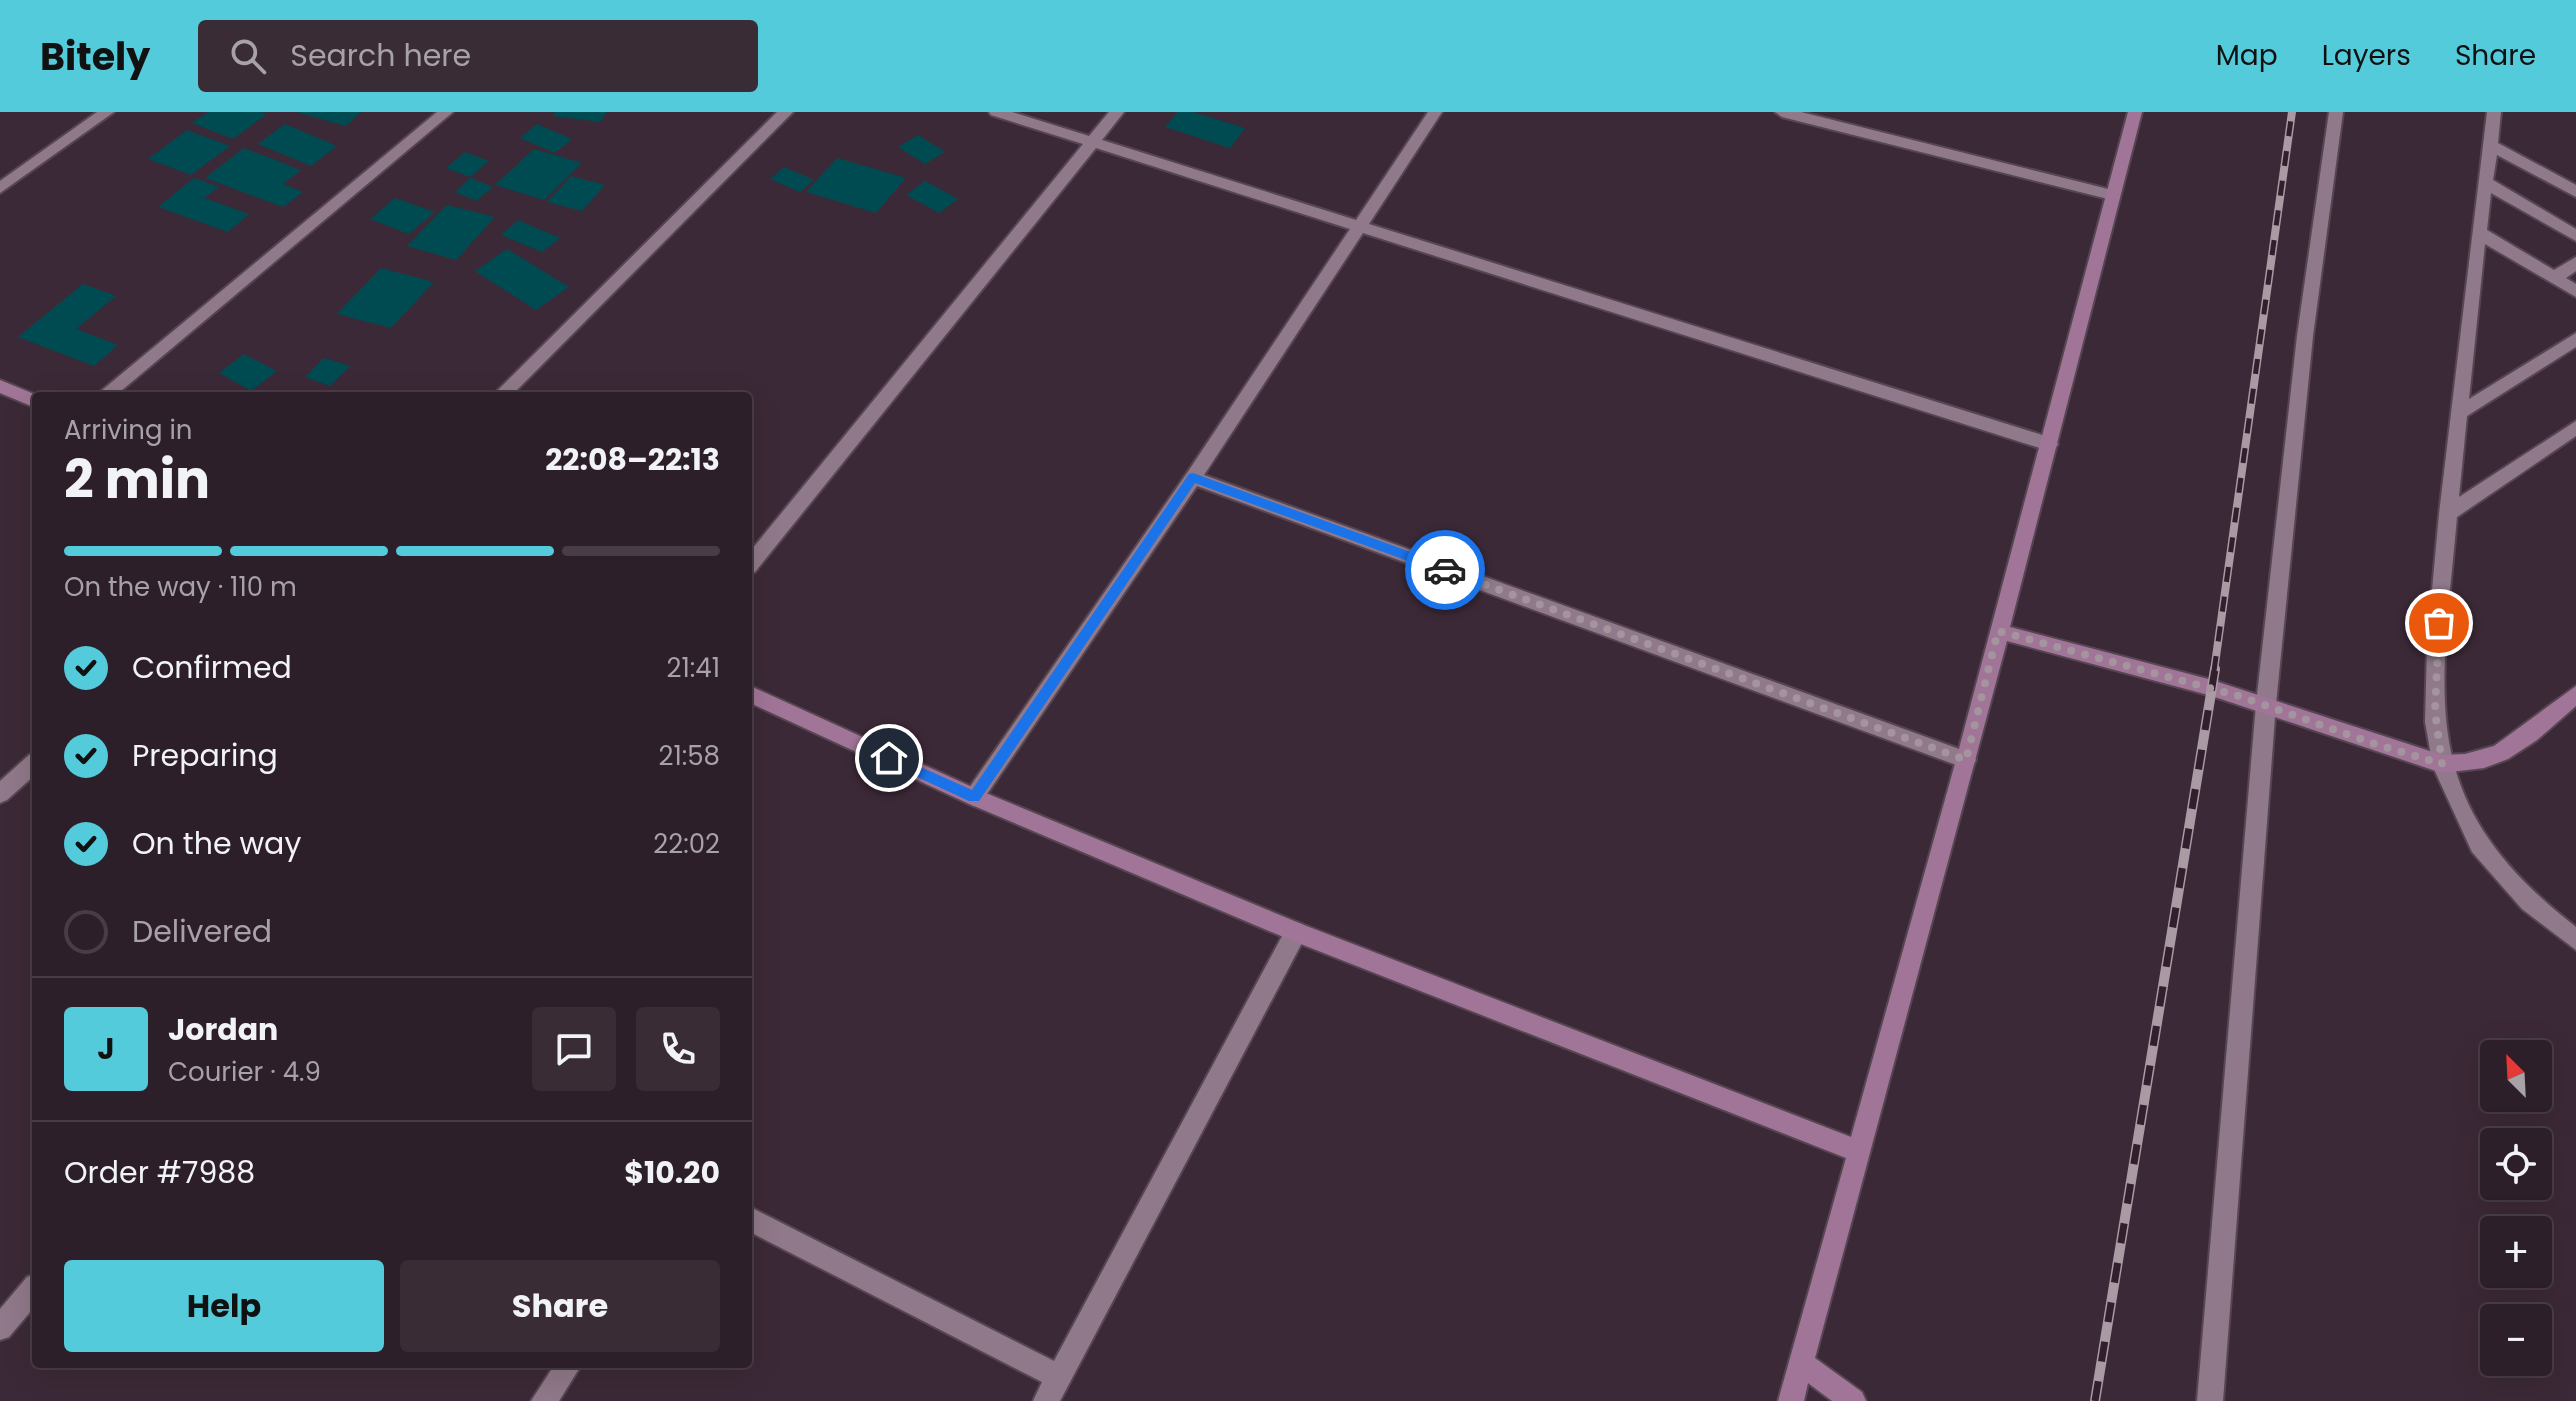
<!DOCTYPE html>
<html lang="en">
<head>
<meta charset="utf-8">
<style>
	:root { --surface:#2d1f29; --page:#392c35; --text:#f1f3f6; --muted:#a7a2a8; --line:#483d46; --accent:#53cbda }
	body { margin:0; font-family:Poppins,sans-serif; background:var(--page); color:var(--text); height:100vh; display:flex; flex-direction:column; font-size:30px; white-space:nowrap }
	* { box-sizing:border-box; margin:0 }
	p { font-size:26px; color:var(--muted) }
	.icon { flex:none; width:44px; height:44px; fill:none; stroke:currentColor; stroke-width:2; stroke-linecap:round; stroke-linejoin:round }
	.map { position:relative; flex:1; overflow:hidden }
	.panel { position:absolute; left:32px; top:280px; width:720px; height:976px; display:flex; flex-direction:column; background:var(--surface); border-radius:8px; box-shadow:0 8px 32px #0002,0 0 0 2px var(--line) }
	.panel>* { flex:none }
	.needle { width:52px; rotate:336deg }
	.tools { position:absolute; left:2480px; top:928px; display:grid; gap:16px }
	.tools a { display:grid; place-items:center; width:72px; height:72px; border-radius:8px; background:var(--surface); box-shadow:0 8px 32px #0002,0 0 0 2px var(--line); font-size:40px }
	.pin { position:absolute; display:grid; place-items:center; width:68px; height:68px; color:#fff; margin:-34px; border:4px solid #fff; border-radius:50%; box-shadow:0 2px 8px #0007 }
	.courier { position:absolute; display:grid; place-items:center; width:80px; height:80px; margin:-40px; border:6px solid #1a73e8; border-radius:50%; background:#fff; color:#222; box-shadow:0 2px 10px #0007 }
	.head em { font-style:normal; font-weight:700 }
	.head div { display:flex; flex-direction:column-reverse }
	.head { display:flex; align-items:center; justify-content:space-between; height:136px; padding:0 32px }
	h1 { font-size:52px; font-weight:700; line-height:60px }
	.bar { display:grid; grid-template-columns:repeat(4,1fr); gap:12px 8px; align-content:center; height:96px; padding:0 32px }
	.bar i { height:10px; border-radius:6px; background:var(--line) }
	.bar .selected { background:var(--accent) }
	.bar p { grid-column:span 4 }
	.line { display:flex; align-items:center; gap:20px; padding:0 32px; border-top:2px solid var(--line) }
	.line div { flex:1 }
	.round { display:grid; place-items:center; flex:none; width:84px; height:84px; border-radius:8px; background:var(--page) }
	ol { padding:0 32px; list-style:none }
	li { display:flex; align-items:center; gap:24px; height:88px }
	li p { margin-inline-start:auto }
	li .icon { padding:8px; border-radius:50%; background:var(--accent); color:#111; stroke-width:4 }
	li:last-child { color:var(--muted) }
	li i { width:44px; height:44px; border:4px solid var(--line); border-radius:50% }
	.cta { display:flex; gap:16px; margin-top:auto; padding:16px 32px }
	.cta a { flex:1; height:92px; border-radius:8px; background:var(--accent); color:#111; font-size:32px; font-weight:700; line-height:92px; text-align:center }
	.cta a+a { background:var(--page); color:var(--text) }
	header { display:flex; align-items:center; gap:48px; box-sizing:border-box; height:112px; padding:0 40px; background:var(--accent); color:#111 }
	header strong { font-size:38px }
	nav { display:flex; gap:44px; margin-inline-start:auto; font-size:28px }
	.search { width:560px; height:72px; background:var(--page); display:flex; align-items:center; gap:20px; box-sizing:border-box; padding:0 28px; border-radius:8px; color:var(--muted); font-size:30px }
	.map>svg:first-child { display:block }
	.building { fill:#004b52 }
	.lines { fill:none; stroke-linecap:round; stroke-linejoin:round }
	.street-casing { stroke:#564652; stroke-width:4 }
	.secondary-casing { stroke:#564652; stroke-width:4 }
	.street { fill:#90798a; fill-rule:evenodd }
	.secondary { fill:#a17597; fill-rule:evenodd }
	.rail-far1-casing { stroke:#a99aa4; stroke-width:8 }
	.rail-casing { stroke:#a99aa4; stroke-width:10 }
	.rail-far1 { stroke:#311f2d; stroke-width:5; stroke-dasharray:15; stroke-linecap:butt }
	.rail { stroke:#311f2d; stroke-width:7; stroke-dasharray:20; stroke-linecap:butt }
	.route { fill:#1a73e8 }
	.done { stroke:#a3949e; stroke-width:8; stroke-dasharray:0 14.4 }
</style>
</head>
<body>
<header>
<strong>Bitely</strong>
<div class="search"><svg class="icon" aria-label="search" viewBox="0 0 24 24"><circle cx="10" cy="10" r="6"/><path d="M15 15l6 6"/></svg>Search here</div>
<nav><a>Map</a><a>Layers</a><a>Share</a></nav>
</header>
<div class="map">
<svg width="2576" height="1289" viewBox="0 0 2576 1289">
	<rect width="100%" height="100%" fill="#3c2937"/>
	<g class="building">
		<polygon points="208,0 261,0 267,2 233,27 192,11"/>
		<polygon points="296,0 361,0 346,14"/>
		<polygon points="555,0 607,0 600,10 552,4"/>
		<polygon points="1178,0 1193,0 1245,16 1230,36 1165,15"/>
		<polygon points="285,12 337,34 311,54 258,32"/>
		<polygon points="537,12 572,27 555,41 520,26"/>
		<polygon points="187,18 230,34 191,63 148,47"/>
		<polygon points="918,23 945,40 925,52 898,35"/>
		<polygon points="244,36 301,58 283,72 303,80 283,95 205,66"/>
		<polygon points="534,37 582,51 544,88 495,73"/>
		<polygon points="465,40 489,49 470,65 446,56"/>
		<polygon points="837,46 906,66 876,101 806,80"/>
		<polygon points="784,55 814,68 800,80 770,67"/>
		<polygon points="571,64 605,73 582,99 547,90"/>
		<polygon points="194,66 219,75 204,86 249,102 228,120 158,95"/>
		<polygon points="470,66 493,75 476,89 455,80"/>
		<polygon points="925,69 958,87 939,101 906,83"/>
		<polygon points="395,86 435,100 409,122 370,107"/>
		<polygon points="447,93 495,105 456,148 407,134"/>
		<polygon points="518,108 560,126 542,140 501,123"/>
		<polygon points="507,137 569,175 536,198 475,159"/>
		<polygon points="381,156 434,170 391,216 337,202"/>
		<polygon points="83,172 116,184 76,217 118,233 94,254 18,225"/>
		<polygon points="244,242 277,259 251,279 219,261"/>
		<polygon points="324,246 350,254 330,274 305,265"/>
	</g>
	<g class="lines">
		<g class="street-casing">
			<g id="street">
				<polygon points="97,0 114,0 0,81 0,69"/>
				<polygon points="437,0 453,0 115,284 95,284"/>
				<polygon points="777,0 793,0 511,284 492,284"/>
				<polygon points="989,0 1012,0 1089,24 1109,0 1124,0 1102,28 1356,108 1428,0 1442,0 1369,112 2055,327 2058,332 2055,337 2049,339 1363,121 1204,363 1973,642 1976,648 1973,654 1966,657 1959,654 1197,374 981,691 974,694 967,691 964,685 967,679 1187,361 1350,117 1096,36 755,460 748,462 748,442 1083,32 991,3"/>
				<polygon points="1775,0 1801,0 2112,78 2120,83 2112,88 1782,5"/>
				<polygon points="2329,0 2343,0 2313,224 2276,592 2223,1289 2197,1289 2256,592 2297,224"/>
				<path d="M2487,0H2501L2498,31L2576,73V85L2497,43L2493,68L2576,117V129L2491,81L2487,118L2554,158L2576,145V159L2566,166L2576,172V185L2485,132L2469,287L2576,221V235L2467,304L2459,385L2576,309V324L2457,405C2441,588 2413,689 2576,815V838L2522,797L2472,740L2433,655L2425,610L2427,533L2439,402Z"/>
				<polygon points="36,640 36,662 7,688 0,691 0,669 29,643"/>
				<polygon points="1296,810 1304,813 1307,820 1304,827 1060,1289 1033,1289 1042,1270 748,1119 748,1094 1054,1249 1288,813"/>
				<polygon points="36,1162 36,1193 9,1225 0,1228 0,1197 27,1165"/>
				<polygon points="555,1252 582,1252 559,1289 531,1289"/>
			</g>
		</g>
		<g class="secondary-casing">
			<g id="secondary">
				<polygon points="2128,0 2142,0 2010,515 2212,568 2442,643 2465,642 2494,634 2576,574 2576,594 2537,628 2508,647 2484,656 2442,661 2212,584 2007,529 1815,1246 1862,1280 1866,1289 1832,1289 1808,1271 1804,1289 1778,1289 1846,1046 1288,827 967,691 748,590 748,573 981,679 1304,813 1851,1025 1956,648"/>
				<polygon points="0,268 39,284 36,284 36,296 0,281"/>
			</g>
		</g>
		<use href="#street" class="street"/>
		<use href="#secondary" class="secondary"/>
		<g class="rail-far1-casing">
			<polyline id="rail-far1" points="2214,559 2292,0"/>
		</g>
		<g class="rail-casing">
			<polyline id="rail" points="2095,1289 2215,557"/>
		</g>
		<use href="#rail-far1" class="rail-far1"/>
		<use href="#rail" class="rail"/>
	</g>
	<polygon class="route" points="1193,361 1449,454 1451,458 1449,461 1441,461 1195,371 979,689 969,689 885,650 883,646 889,641 972,678 1189,362"/>
	<g class="lines">
		<polyline class="done" points="1445,458 1966,648 1998,519 2239,584 2375,632 2442,652 2435,599 2439,511"/>
	</g>
</svg>
<div class="tools">
<a><svg class="needle" viewBox="-14 -14 28 28"><path d="M0-13l5 13h-10z" fill="#e53935"/><path d="M0 13l5-13h-10z" fill="#a7a2a8"/></svg></a>
<a><svg class="icon" aria-label="locate" viewBox="0 0 24 24"><circle cx="12" cy="12" r="6"/><path d="M12 2v4M12 18v4M2 12h4M18 12h4"/></svg></a>
<a>+</a>
<a>−</a>
</div>
<div class="pin" style="left:2439px;top:511px;background:#ea580c"><svg class="icon" aria-label="bag" viewBox="0 0 24 24"><path d="M5 8h14l-1 12H6zM9 8a3 3 0 0 1 6 0"/></svg></div>
<div class="pin" style="left:889px;top:646px;background:#1f2937"><svg class="icon" aria-label="home" viewBox="0 0 24 24"><path d="M3 11l9-7 9 7M6 9v11h12V9"/></svg></div>
<div class="courier" style="left:1445px;top:458px"><svg class="icon" aria-label="car" viewBox="0 0 24 24"><path d="M5 17H2v-5l4-1 3-4h7l3 4 3 1v5h-3M9 17h6M6 11h13"/><circle cx="7" cy="17" r="2"/><circle cx="17" cy="17" r="2"/></svg></div>
<section class="panel">
<div class="head"><div><h1>2 min</h1><p>Arriving in</p></div><em>22:08–22:13</em></div>
<div class="bar"><i class="selected"></i><i class="selected"></i><i class="selected"></i><i></i><p>On the way · 110 m</p></div>
<ol>
<li><svg class="icon" aria-label="check" viewBox="0 0 24 24"><path d="M5 12l5 5 9-10"/></svg>Confirmed<p>21:41</p></li>
<li><svg class="icon" aria-label="check" viewBox="0 0 24 24"><path d="M5 12l5 5 9-10"/></svg>Preparing<p>21:58</p></li>
<li><svg class="icon" aria-label="check" viewBox="0 0 24 24"><path d="M5 12l5 5 9-10"/></svg>On the way<p>22:02</p></li>
<li><i></i>Delivered</li>
</ol>
<div class="line" style="height:144px"><b class="round" style="background:var(--accent);color:#111">J</b><div><b>Jordan</b><p>Courier · 4.9</p></div><a class="round"><svg class="icon" aria-label="chat" viewBox="0 0 24 24"><path d="M4 5h16v11H9l-5 4z"/></svg></a><a class="round"><svg class="icon" aria-label="phone" viewBox="0 0 24 24"><path d="M5 4h4l2 5-3 2q2 4 5 5l2-3 5 2v4C11 20 4 13 5 4z"/></svg></a></div>
<div class="line" style="height:104px"><div>Order #7988</div><b>$10.20</b></div>
<div class="cta"><a>Help</a><a>Share</a></div>
</section>
</div>
</body>
</html>
